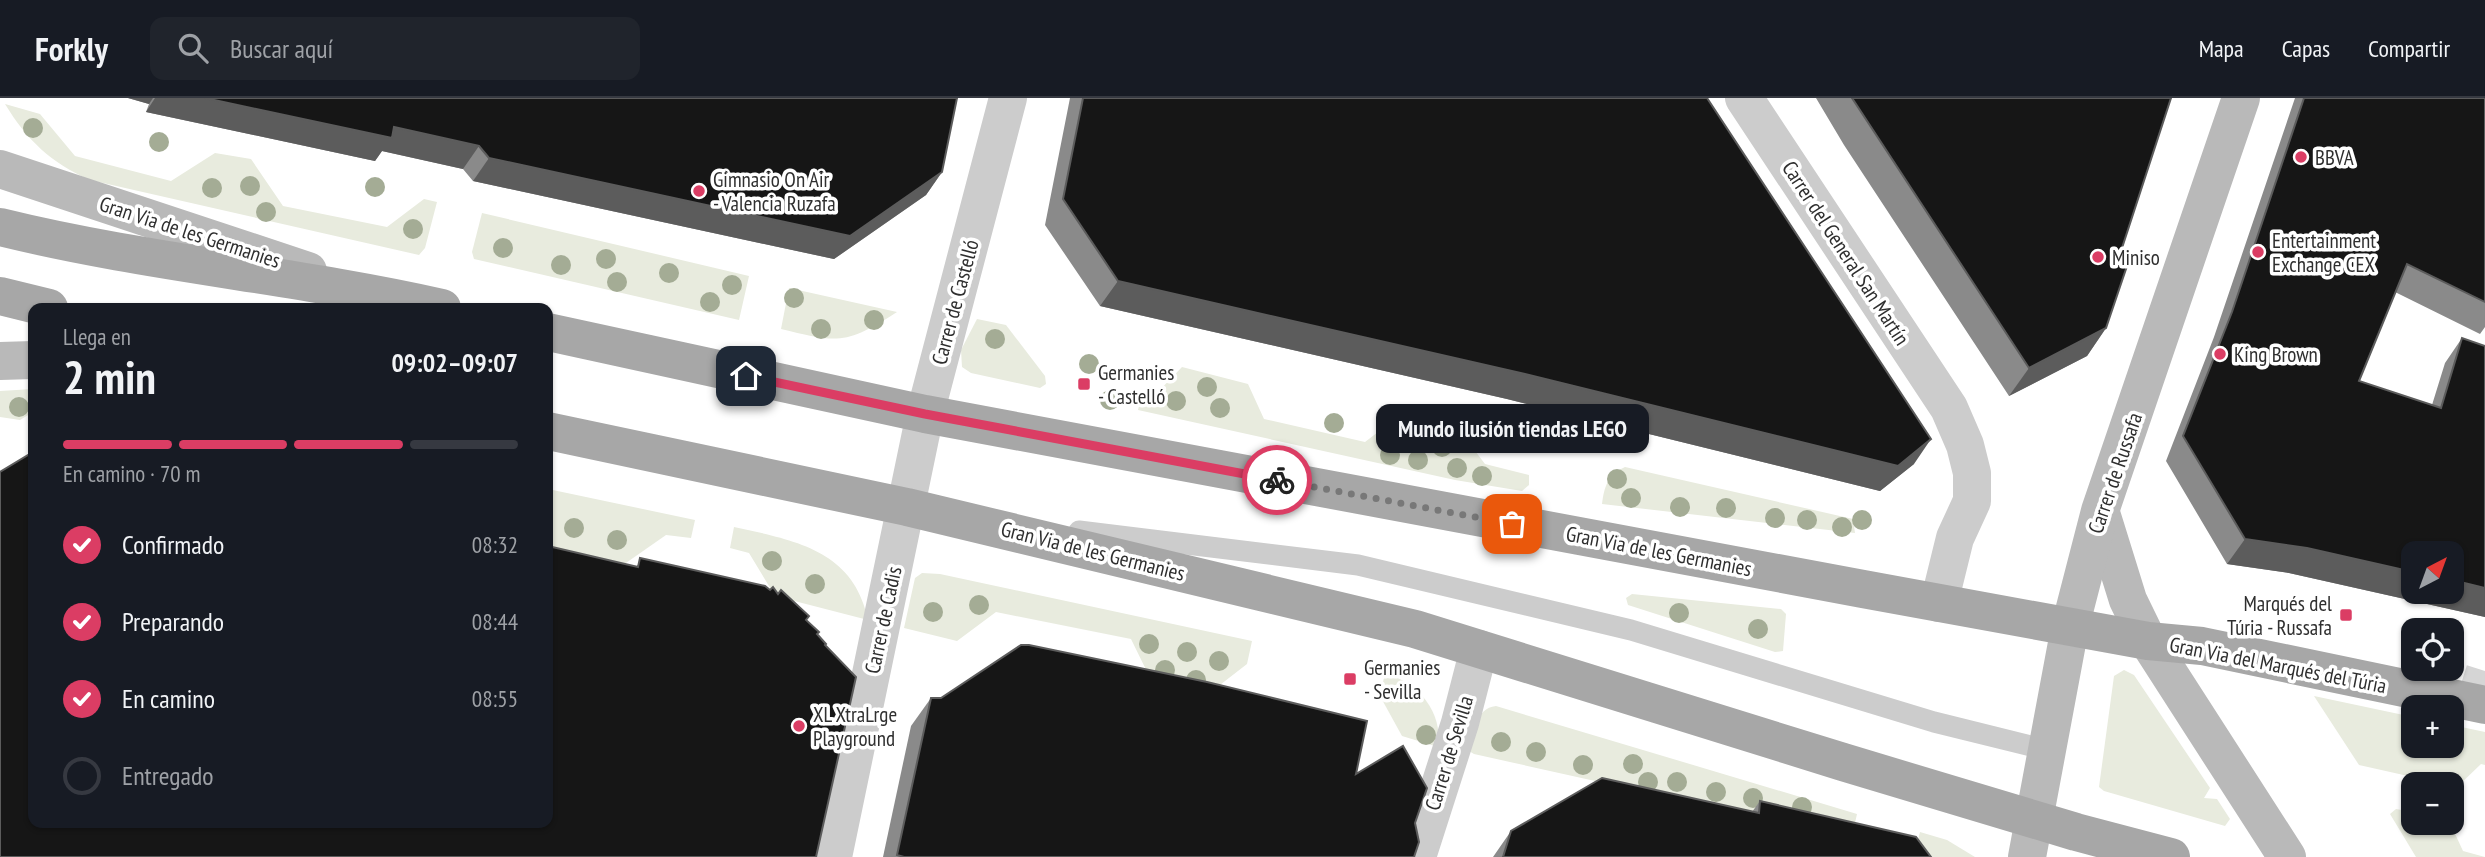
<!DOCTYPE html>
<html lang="es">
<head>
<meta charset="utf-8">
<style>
	:root { --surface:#171b24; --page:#20242c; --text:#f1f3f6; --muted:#9ea1a6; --line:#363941; --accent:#db3d64 }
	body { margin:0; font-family:"PT Sans Narrow",sans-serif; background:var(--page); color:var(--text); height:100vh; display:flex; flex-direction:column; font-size:26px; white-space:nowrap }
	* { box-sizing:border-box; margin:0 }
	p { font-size:23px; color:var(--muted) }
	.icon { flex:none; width:38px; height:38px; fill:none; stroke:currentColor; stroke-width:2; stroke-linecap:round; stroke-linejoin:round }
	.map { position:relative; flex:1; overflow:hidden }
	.details { position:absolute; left:28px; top:205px; width:525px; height:525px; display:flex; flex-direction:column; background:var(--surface); border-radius:14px; box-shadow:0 2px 5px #0004 }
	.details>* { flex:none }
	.needle { width:46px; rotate:41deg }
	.controls { position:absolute; left:2401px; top:443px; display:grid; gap:14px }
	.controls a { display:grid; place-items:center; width:63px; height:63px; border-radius:14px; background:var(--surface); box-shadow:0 2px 5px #0004; font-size:35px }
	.pin { position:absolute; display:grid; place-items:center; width:60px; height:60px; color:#fff; margin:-30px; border-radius:14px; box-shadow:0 4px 10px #0006 }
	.courier { position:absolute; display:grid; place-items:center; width:70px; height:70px; margin:-35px; border:5px solid #db3d64; border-radius:50%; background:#fff; color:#222; box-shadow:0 2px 9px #0007 }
	.bubble { position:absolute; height:49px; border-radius:14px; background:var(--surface); box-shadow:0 2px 5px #0004; font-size:23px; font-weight:800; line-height:49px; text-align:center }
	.headline em { font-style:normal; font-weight:800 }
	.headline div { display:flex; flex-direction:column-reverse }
	.headline { display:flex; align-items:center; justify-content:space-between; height:119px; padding:0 35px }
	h1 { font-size:46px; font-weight:800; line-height:52px }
	.bar { display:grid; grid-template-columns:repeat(4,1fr); gap:10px 7px; align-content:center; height:84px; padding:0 35px }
	.bar i { height:9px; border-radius:5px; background:var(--line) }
	.bar .active { background:var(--accent) }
	.bar p { grid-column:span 4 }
	ol { padding:0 35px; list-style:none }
	li { display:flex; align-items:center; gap:21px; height:77px }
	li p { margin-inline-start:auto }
	li .icon { padding:7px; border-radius:50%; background:var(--accent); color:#fff; stroke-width:4 }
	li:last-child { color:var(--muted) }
	li i { width:38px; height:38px; border:4px solid var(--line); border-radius:50% }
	header { display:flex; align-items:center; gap:42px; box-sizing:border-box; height:98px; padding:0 35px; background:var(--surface); border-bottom:2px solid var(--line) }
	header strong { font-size:33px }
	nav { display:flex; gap:38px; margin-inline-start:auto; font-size:24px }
	.search { width:490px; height:63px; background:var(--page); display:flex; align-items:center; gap:18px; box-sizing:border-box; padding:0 24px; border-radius:14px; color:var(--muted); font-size:26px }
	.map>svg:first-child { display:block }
	.green { fill:#e8ebde }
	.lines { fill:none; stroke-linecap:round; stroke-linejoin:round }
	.street-tunnel { stroke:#d5d5d5; stroke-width:38; stroke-dasharray:38 19; stroke-linecap:butt }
	.lane { stroke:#ccc; stroke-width:21 }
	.street { stroke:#ccc; stroke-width:38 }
	.secondary { stroke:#b9b9b9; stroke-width:38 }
	.primary { stroke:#a7a7a7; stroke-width:38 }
	.tree { fill:#a4ac95 }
	.wall { fill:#8a8a8a }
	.shaded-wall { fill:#5c5c5c }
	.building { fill:#161616; stroke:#5c5c5c; stroke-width:2 }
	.done { stroke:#787878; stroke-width:7; stroke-dasharray:0 12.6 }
	.route { stroke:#db3d64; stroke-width:9 }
	.poi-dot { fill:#db3d64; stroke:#fff; stroke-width:2.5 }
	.labels { text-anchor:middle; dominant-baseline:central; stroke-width:7; stroke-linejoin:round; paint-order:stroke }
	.poi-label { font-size:21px; fill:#2f2f2f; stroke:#fff; text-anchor:start }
	.street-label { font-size:21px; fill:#2f2f2f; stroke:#fff }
</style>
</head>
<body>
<header>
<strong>Forkly</strong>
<div class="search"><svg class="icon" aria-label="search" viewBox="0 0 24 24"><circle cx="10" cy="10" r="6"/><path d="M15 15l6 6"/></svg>Buscar aquí</div>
<nav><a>Mapa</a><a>Capas</a><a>Compartir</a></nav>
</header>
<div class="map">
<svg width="2485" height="759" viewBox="0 0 2485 759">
	<rect width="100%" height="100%" fill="#fff"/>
	<g class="green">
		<path d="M5,6L40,16L75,58L171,83L215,55L251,61L283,108L387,129L424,101L437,104L425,150L419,157L90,82C51,65 27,42 5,6Z"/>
		<polygon points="482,115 749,178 739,222 474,161 472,154"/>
		<path d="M789,190L897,214C846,247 838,245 781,231Z"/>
		<polygon points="977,221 1006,227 1045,278 1046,286 1040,290 971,275 962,269 961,252"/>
		<polygon points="1182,269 1248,286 1264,321 1365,344 1395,321 1460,333 1485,366 1529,377 1529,387 1522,393 1455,382 1138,312 1142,296 1154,298"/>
		<polygon points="33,291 33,314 20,322 0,319 0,293"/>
		<path d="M1625,369L1853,421L1855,435L1602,406C1604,389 1608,376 1625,369Z"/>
		<polygon points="548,391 695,422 691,440 666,437 623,467 548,449"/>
		<path d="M734,429C794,442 854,452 868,522L775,498L749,455L730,450Z"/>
		<polygon points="922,475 940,476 1252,543 1247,566 1207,597 1153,586 1131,541 996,514 957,543 904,530 915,480"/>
		<polygon points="1632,496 1781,511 1786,516 1783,553 1775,554 1628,507 1626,500"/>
		<polygon points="2124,572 2134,577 2210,690 2204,700 2217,701 2230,721 2225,728 2104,693 2099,689 2114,578"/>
		<path d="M1385,575C1418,585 1443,613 1438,649L1402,638L1380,598Z"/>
		<polygon points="2314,598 2413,619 2413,648 2452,648 2452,627 2485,634 2485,667 2481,666 2457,689 2359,667"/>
		<path d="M1496,608L1857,716L1855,725L1829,735L1474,656L1469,653C1474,636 1475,610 1496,608Z"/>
		<polygon points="2396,711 2413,714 2413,724 2450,725 2463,753 2485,759 2416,759 2390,716"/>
		<polygon points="1920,734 1947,742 1975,759 1919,759 1915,753"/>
	</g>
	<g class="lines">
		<polyline class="street-tunnel" points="2475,605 2485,573"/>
		<polyline class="lane" points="1079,433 1358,467 1631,532 1934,624 2047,652"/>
		<g class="street">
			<polyline points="1744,0 1949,310 1965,347 1972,375 1972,403 1955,440 1939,505"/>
			<polyline points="833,759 925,316 1008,0"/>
			<polyline points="1417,759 1460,625 1479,551"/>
		</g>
		<g class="secondary">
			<polyline points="0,71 308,173"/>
			<polyline points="0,263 33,262"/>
			<polyline points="2101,415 2128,502 2148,543 2287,759"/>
			<polyline points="2027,759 2070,529 2100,413 2241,0"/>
		</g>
		<g class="primary">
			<path d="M0,129C146,165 296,177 442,210"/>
			<polyline points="0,198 49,210"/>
			<polyline points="548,234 925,316 1863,491 2148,543 2202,548 2485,607"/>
			<polyline points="548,333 907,409 1415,531 1843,664 2076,734 2171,759"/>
		</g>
	</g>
	<g class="tree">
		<circle cx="33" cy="30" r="10"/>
		<circle cx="159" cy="44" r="10"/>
		<circle cx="250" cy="88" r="10"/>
		<circle cx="375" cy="89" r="10"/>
		<circle cx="212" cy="90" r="10"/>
		<circle cx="266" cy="114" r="10"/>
		<circle cx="413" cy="131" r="10"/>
		<circle cx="503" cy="150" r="10"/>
		<circle cx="606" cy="161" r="10"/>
		<circle cx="561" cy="167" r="10"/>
		<circle cx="669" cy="175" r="10"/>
		<circle cx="617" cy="184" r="10"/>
		<circle cx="732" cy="187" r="10"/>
		<circle cx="794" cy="200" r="10"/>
		<circle cx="710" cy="204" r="10"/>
		<circle cx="874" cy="222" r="10"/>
		<circle cx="821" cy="231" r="10"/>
		<circle cx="995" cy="241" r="10"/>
		<circle cx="1089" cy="266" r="10"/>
		<circle cx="1207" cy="289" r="10"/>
		<circle cx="1110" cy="302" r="10"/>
		<circle cx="1176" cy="303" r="10"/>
		<circle cx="19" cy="309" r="10"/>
		<circle cx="1220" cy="310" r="10"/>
		<circle cx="1334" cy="325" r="10"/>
		<circle cx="1404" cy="340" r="10"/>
		<circle cx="1442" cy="349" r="10"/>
		<circle cx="1390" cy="357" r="10"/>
		<circle cx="1418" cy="362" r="10"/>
		<circle cx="1457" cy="370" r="10"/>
		<circle cx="1482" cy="378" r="10"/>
		<circle cx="1617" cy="381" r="10"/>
		<circle cx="1631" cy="400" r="10"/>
		<circle cx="1680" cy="409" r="10"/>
		<circle cx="1726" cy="410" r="10"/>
		<circle cx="1775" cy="420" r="10"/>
		<circle cx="1807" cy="422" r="10"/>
		<circle cx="1862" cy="422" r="10"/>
		<circle cx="1842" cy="429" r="10"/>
		<circle cx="574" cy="430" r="10"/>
		<circle cx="617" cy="442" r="10"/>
		<circle cx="772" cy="463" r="10"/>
		<circle cx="815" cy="486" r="10"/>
		<circle cx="979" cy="507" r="10"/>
		<circle cx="933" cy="514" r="10"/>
		<circle cx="1679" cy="515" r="10"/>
		<circle cx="1758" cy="531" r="10"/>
		<circle cx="1149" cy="546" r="10"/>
		<circle cx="1187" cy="554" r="10"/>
		<circle cx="1219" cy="563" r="10"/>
		<circle cx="1165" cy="572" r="10"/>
		<circle cx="1196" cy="582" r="10"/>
		<circle cx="1426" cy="637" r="10"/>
		<circle cx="1501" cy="644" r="10"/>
		<circle cx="1536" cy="654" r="10"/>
		<circle cx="1633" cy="666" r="10"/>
		<circle cx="1583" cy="667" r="10"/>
		<circle cx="1648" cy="684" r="10"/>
		<circle cx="1677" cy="684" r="10"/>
		<circle cx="1716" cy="694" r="10"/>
		<circle cx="1753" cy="700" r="10"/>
		<circle cx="1802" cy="709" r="10"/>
	</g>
	<g class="wall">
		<polygon points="128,0 957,0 942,74 926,97 834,161 473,83 463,71 382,53 375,63 146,14 149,6"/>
		<polygon points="1070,0 1707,0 1914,366 1880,393 1507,301 1100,208 1045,127"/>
		<polygon points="1816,0 2171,0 2122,150 2106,230 2087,258 2009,298 1844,47"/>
		<polygon points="2295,0 2485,0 2485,229 2480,236 2395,194 2359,283 2432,307 2445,265 2462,240 2485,248 2485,519 2289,475 2227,466 2166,363 2214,239"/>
		<polygon points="931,600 1356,676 1415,725 1414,759 883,759 911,628"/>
		<polygon points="1760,703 1931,759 1493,759 1511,733 1752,714"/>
	</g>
	<g class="shaded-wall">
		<polygon points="128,0 153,0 149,6"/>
		<polygon points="155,0 205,0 394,29 479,48 463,71 382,53 375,63 146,14"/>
		<polygon points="489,60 942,74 926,97 834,161 473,83"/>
		<polygon points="1118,183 1931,341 1914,366 1880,393 1507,301 1100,208"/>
		<polygon points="2106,230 2087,258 2009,298 2029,270"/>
		<polygon points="2245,441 2307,450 2413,474 2413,494 2452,494 2452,482 2485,490 2485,519 2289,475 2227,466"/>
	</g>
	<g class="building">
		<polygon points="205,0 957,0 942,74 850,138 489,60 479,48 394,29 392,40"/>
		<polygon points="1083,0 1707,0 1931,341 1898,368 1525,276 1118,183 1063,101"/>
		<polygon points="1852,0 2171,0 2122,150 2128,165 2106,230 2029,270"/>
		<polygon points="2304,0 2485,0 2485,204 2407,166 2359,283 2441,310 2462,240 2485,248 2485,490 2452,482 2452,455 2413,455 2413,474 2307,450 2245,441 2183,338 2232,214"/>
		<polygon points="33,354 33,724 548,724 548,448 638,469 640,460 765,488 770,492 773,489 778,496 781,492 809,518 806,522 819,534 817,536 826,546 825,547 856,579 816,759 0,759 0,374"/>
		<polygon points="1021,547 1029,547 1207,584 1367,623 1356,676 1403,648 1427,690 1415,725 1419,744 1414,759 904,759 897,757 931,600 941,600"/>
		<polygon points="1602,680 1759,715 1760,703 1916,739 1931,759 1503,759 1511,733"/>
	</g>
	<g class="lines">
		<polyline class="done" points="1277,382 1512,426"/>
		<polyline class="route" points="746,278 925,316 1277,382"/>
	</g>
	<g class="poi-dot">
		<circle cx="2301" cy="59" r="7"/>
		<circle cx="699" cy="93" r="7"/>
		<circle cx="2258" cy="154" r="7"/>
		<circle cx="2098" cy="159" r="7"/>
		<circle cx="2220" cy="256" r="7"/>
		<rect x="1077" y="279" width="14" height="14" rx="3.5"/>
		<rect x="2339" y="510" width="14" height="14" rx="3.5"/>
		<rect x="1343" y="574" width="14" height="14" rx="3.5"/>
		<circle cx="799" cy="628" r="7"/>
	</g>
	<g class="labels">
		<g class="poi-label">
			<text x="2315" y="59">BBVA</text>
			<text x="713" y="81">Gimnasio On Air<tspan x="713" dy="24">- Valencia Ruzafa</tspan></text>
			<text x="2272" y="142">Entertainment<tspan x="2272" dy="24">Exchange CEX</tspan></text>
			<text x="2112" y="159">Miniso</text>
			<text x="2234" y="256">King Brown</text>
			<text x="1098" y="274">Germanies<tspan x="1098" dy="24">- Castelló</tspan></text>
			<text x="2332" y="505" text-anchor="end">Marqués del<tspan x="2332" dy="24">Túria - Russafa</tspan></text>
			<text x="1364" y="569">Germanies<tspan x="1364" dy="24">- Sevilla</tspan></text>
			<text x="813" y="616">XL XtraLrge<tspan x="813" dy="24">Playground</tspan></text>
		</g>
		<g class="street-label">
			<text transform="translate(190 134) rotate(18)">Gran Via de les Germanies</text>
			<text transform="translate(1846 155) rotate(57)">Carrer del General San Martín</text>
			<text transform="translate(955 204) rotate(-75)">Carrer de Castelló</text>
			<text transform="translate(2115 375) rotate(-71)">Carrer de Russafa</text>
			<text transform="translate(1093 453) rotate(14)">Gran Via de les Germanies</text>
			<text transform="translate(1659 453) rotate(11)">Gran Via de les Germanies</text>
			<text transform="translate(883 522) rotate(-78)">Carrer de Cadis</text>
			<text transform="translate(2278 567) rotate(11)">Gran Via del Marqués del Túria</text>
			<text transform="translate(1449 655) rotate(-73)">Carrer de Sevilla</text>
		</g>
	</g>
</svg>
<div class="controls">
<a><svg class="needle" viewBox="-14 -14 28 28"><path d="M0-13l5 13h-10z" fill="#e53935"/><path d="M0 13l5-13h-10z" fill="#9ea1a6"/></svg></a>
<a><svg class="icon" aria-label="locate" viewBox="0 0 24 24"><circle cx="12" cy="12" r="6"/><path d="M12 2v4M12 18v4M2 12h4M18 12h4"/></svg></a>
<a>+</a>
<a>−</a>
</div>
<div class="pin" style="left:1512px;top:426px;background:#ea580c"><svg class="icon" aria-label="bag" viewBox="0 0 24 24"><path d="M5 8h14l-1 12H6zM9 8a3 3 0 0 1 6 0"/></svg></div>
<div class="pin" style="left:746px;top:278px;background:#1f2937"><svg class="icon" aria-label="home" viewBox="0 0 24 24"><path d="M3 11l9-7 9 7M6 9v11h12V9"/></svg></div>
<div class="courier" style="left:1277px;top:382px"><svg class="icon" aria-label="bike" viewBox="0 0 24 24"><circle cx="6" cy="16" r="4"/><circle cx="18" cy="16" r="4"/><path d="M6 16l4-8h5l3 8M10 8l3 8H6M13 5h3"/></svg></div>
<div class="bubble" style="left:1376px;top:306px;width:273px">Mundo ilusión tiendas LEGO</div>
<section class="details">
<div class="headline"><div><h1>2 min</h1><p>Llega en</p></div><em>09:02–09:07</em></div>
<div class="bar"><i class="active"></i><i class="active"></i><i class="active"></i><i></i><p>En camino · 70 m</p></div>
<ol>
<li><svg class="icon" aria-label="check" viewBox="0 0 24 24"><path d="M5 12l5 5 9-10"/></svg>Confirmado<p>08:32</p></li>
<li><svg class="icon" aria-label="check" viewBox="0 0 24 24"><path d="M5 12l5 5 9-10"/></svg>Preparando<p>08:44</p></li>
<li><svg class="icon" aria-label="check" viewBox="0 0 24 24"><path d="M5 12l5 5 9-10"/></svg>En camino<p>08:55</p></li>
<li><i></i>Entregado</li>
</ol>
</section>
</div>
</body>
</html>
